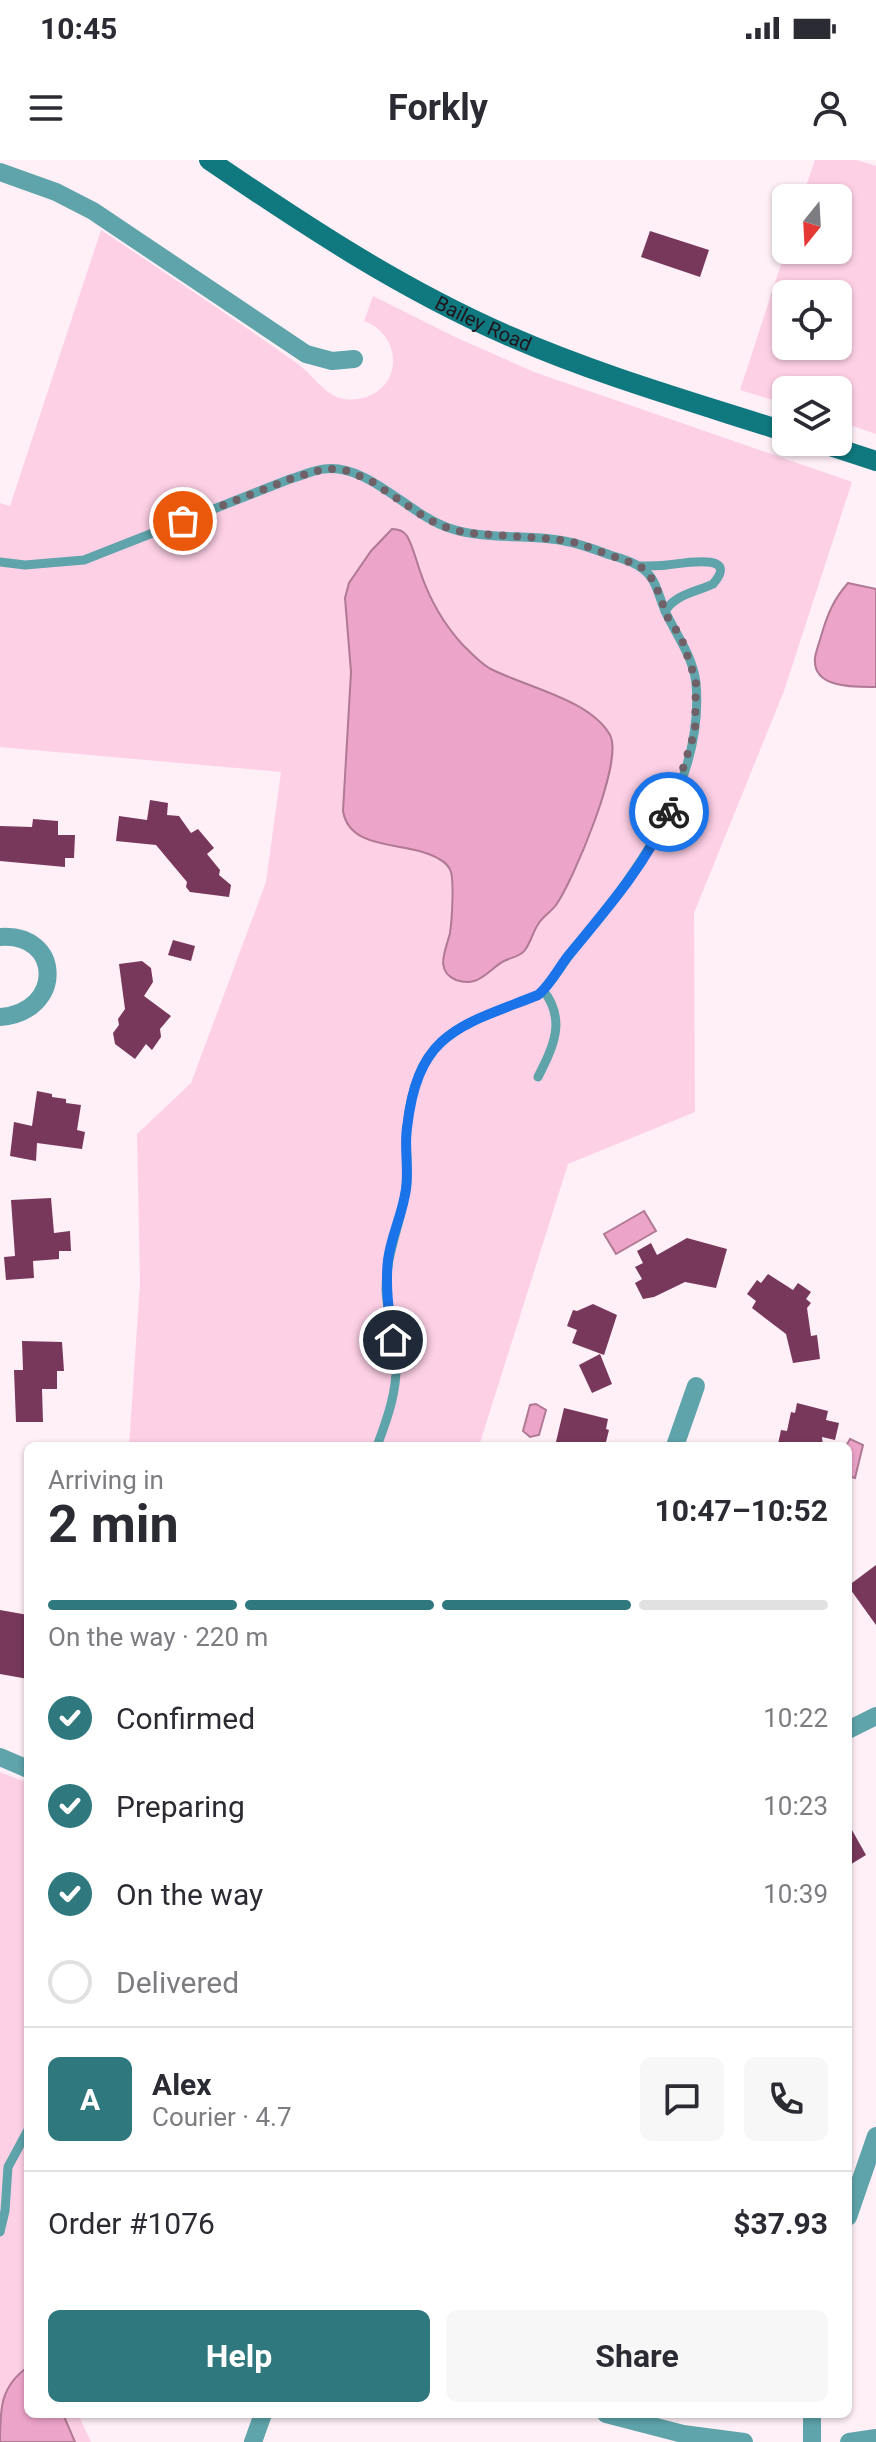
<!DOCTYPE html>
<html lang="en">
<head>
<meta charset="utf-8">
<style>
	:root { --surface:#fff; --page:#f7f7f7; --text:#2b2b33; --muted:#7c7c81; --line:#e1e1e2; --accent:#2f787e }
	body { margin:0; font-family:Roboto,sans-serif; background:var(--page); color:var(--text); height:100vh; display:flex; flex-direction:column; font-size:30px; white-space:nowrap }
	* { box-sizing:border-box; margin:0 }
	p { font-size:26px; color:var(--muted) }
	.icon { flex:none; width:44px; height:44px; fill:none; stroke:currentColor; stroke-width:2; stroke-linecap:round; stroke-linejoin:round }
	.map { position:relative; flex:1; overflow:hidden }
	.sheet { position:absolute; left:24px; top:1282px; width:828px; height:976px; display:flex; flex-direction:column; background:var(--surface); border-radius:12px; box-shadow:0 2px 6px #0004 }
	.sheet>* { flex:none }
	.needle { width:52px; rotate:198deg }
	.fabs { position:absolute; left:772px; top:24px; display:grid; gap:16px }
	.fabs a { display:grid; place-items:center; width:80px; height:80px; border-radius:12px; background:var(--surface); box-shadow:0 2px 6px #0004; font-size:40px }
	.pin { position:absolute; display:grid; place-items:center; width:68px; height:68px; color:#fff; margin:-34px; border:4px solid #fff; border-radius:50%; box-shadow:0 2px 8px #0007 }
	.courier { position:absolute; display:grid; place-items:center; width:80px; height:80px; margin:-40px; border:6px solid #1a73e8; border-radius:50%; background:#fff; color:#222; box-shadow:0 2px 10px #0007 }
	.summary em { font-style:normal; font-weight:700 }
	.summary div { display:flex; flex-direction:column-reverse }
	.summary { display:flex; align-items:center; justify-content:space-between; height:136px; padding:0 24px }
	h1 { font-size:52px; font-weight:700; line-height:60px }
	.bar { display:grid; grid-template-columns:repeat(4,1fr); gap:12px 8px; align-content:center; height:96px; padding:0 24px }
	.bar i { height:10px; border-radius:6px; background:var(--line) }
	.bar .selected { background:var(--accent) }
	.bar p { grid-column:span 4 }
	.line { display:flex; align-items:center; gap:20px; padding:0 24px; border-top:2px solid var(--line) }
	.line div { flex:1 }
	.round { display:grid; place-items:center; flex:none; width:84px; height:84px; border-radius:12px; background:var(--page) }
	ol { padding:0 24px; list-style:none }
	li { display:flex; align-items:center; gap:24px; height:88px }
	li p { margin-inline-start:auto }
	li .icon { padding:8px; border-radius:50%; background:var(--accent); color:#fff; stroke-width:4 }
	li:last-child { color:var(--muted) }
	li i { width:44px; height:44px; border:4px solid var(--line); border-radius:50% }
	.button { display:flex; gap:16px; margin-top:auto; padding:16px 24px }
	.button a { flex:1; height:92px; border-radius:12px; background:var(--accent); color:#fff; font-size:32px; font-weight:700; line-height:92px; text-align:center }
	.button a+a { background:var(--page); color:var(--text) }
	.status { display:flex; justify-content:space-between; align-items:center; height:56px; padding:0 40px; background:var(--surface); direction:ltr }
	.status svg { height:22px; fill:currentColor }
	header { display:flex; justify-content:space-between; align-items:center; height:104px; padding:0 24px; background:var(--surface); font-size:36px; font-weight:700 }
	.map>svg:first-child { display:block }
	.green { fill:#fed0e6; fill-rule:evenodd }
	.water { fill:#eda4c9; stroke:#b07994; stroke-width:2 }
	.building { fill:#77385b }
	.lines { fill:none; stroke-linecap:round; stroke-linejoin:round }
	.service { stroke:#5ea4aa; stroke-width:9 }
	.minor { stroke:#5ea4aa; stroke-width:18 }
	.secondary { stroke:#107980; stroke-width:20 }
	.done { stroke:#6f6167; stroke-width:8; stroke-dasharray:0 14.4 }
	.route { stroke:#1a73e8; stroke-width:10 }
	.labels { text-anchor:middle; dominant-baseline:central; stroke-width:8; stroke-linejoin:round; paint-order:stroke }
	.street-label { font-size:20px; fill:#21141a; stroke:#ffeff7 }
</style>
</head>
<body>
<div class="status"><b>10:45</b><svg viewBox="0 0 49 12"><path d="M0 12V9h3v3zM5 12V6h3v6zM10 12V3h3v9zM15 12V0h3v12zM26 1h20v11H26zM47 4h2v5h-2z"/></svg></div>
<header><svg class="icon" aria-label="menu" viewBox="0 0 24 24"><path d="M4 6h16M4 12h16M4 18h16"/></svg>Forkly<svg class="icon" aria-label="person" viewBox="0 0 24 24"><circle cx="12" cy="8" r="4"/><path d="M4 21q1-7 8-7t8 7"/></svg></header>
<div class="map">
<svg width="876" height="2282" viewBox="0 0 876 2282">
	<rect width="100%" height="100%" fill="#ffeff7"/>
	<g class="green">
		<path d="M815,0H857L876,6V274L838,261V230H786V244L740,230L786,89L838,90V38H802ZM838,134V186H786V134Z"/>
		<path d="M101,70C167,114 233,158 298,204C312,214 323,233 340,238C358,243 378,236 388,220C401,196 388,170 364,161L373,136L455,177L534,212L852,322L784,531L694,753L695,952L568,1004L479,1286H129L140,1123L137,974L191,923L266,722L281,612L0,587V343L10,346Z"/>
		<polygon points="0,1612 28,1623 28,2254 78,2254 91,2282 0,2282"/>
	</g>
	<g class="water">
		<path d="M392,369C398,369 403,370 407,376C413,386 416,400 420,411C429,438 442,462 462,484C470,492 479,502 489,508C522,526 590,539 610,575C624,601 573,721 556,745C551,752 543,756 539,763C533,771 531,782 525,790C520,797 512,797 504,801C494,806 485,818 474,821C468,823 462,822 456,820C434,811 446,790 450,773C452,760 454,723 451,712C449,706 445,702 439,699C409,680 350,693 343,651L351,512L345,438L349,423L371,391Z"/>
		<path d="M848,423L876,429V527C856,527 812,529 815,498C816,490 820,481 822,473C828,453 834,439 848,423Z"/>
		<polygon points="644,1051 656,1071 616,1094 604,1074"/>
		<polygon points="536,1244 546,1250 539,1275 530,1277 523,1271 530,1245"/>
		<polygon points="850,1279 863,1285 855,1318 848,1316 848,1286 846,1286"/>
		<path d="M28,2207V2254H63L75,2282H0C0,2250 0,2226 28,2207Z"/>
	</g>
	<g class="building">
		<polygon points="650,71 709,90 700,117 641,97"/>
		<polygon points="150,640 168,643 167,655 179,656 191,673 198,669 214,688 207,694 220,710 219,715 231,725 229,737 190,732 186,727 187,722 156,685 116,681 119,656 147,660"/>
		<polygon points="33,659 58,661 58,675 75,675 74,698 65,698 65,707 0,701 0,666 32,667"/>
		<polygon points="173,780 195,786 191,801 168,795"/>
		<polygon points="142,801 151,808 153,822 144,836 171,856 160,869 161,877 152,890 146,884 135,899 115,884 113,873 119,865 118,859 125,849 119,804"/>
		<polygon points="37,931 52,934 52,937 66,939 66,943 81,945 77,970 85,972 82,989 37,983 36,1001 10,996 14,962 32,966"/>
		<polygon points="51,1038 54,1073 70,1071 71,1091 59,1091 59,1099 33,1101 34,1118 6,1120 4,1097 15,1096 11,1040"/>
		<polygon points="687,1078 727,1089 716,1128 685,1122 654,1137 643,1139 635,1123 642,1119 635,1107 643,1103 637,1091 651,1083 657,1095"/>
		<polygon points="768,1114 793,1130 798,1123 811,1132 806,1139 811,1143 807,1148 811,1176 817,1175 820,1199 793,1203 786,1174 752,1148 756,1141 747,1134 757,1120 761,1123"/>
		<polygon points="593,1144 617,1155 604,1195 572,1183 577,1170 567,1166 573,1150 577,1151"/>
		<polygon points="22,1181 62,1182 64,1211 57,1211 57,1229 42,1229 43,1262 16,1262 14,1210 23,1210"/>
		<polygon points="600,1194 612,1224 592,1233 579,1205"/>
		<polygon points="797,1243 828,1251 826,1260 839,1263 835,1280 822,1277 823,1286 778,1284 781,1270 787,1271 791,1252 795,1253"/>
		<polygon points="564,1248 608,1259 606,1269 609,1270 605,1286 555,1286"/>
		<polygon points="876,1405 876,1465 848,1426"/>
		<polygon points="0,1450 28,1455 28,1519 0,1514"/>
		<polygon points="848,1663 866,1695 848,1706"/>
	</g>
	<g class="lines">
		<g class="service">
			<path d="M0,402L25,405L84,400L290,319C301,316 313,310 324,309C368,303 409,355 449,368C481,379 518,375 551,379C572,381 591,388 610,395C621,398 634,402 643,409C658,420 659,441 668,457C679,479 693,498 696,523C705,623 635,716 575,788C562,803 553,823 538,835C460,866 417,872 407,967C405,988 409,1008 406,1028C401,1064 386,1093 386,1130C387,1153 394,1175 396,1197C398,1229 388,1257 377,1286"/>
			<path d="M640,406C649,406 658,406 667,405C679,404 742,391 713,424C696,432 676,434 665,451"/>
			<path d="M538,917C553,887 567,860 543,830"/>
			<polyline points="0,2072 5,2051 8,2007 28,1970"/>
		</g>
		<g class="minor">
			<polyline points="0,12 56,32 93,51 306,194 332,201 354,199"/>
			<path d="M0,777C62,772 65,852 0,857"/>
			<polyline points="675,1286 696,1226"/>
			<polyline points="848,1570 876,1556"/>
			<polyline points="0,1597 28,1609"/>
			<polyline points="848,2057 876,1976"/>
			<polyline points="606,2254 683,2274 744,2282"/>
			<polyline points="253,2282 263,2254"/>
			<polyline points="812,2282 812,2254"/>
			<polyline points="849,2282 876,2278"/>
		</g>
		<g class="secondary">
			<path id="s1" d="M209,0C306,66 401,129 509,176C598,215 693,242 786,272"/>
			<polyline points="818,282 876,301"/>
		</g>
	</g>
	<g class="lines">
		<polyline class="done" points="183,361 290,319 324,309 334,309 348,311 371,321 429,360 448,368 467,373 555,379 577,383 640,406 654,421 668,458 681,477 696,521 695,571 669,652"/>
		<path class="route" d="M393,1180C389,1153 385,1127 388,1100C391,1076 403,1053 406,1029C409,1008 404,988 407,968C418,871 460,866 538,835C550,825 558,809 568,796C605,751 645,706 669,652"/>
	</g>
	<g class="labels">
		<g class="street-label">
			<text stroke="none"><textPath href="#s1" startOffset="320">Bailey Road</textPath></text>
		</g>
	</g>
</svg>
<div class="fabs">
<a><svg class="needle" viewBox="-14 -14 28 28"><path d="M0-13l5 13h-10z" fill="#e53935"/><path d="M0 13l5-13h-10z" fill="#7c7c81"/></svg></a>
<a><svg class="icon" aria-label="locate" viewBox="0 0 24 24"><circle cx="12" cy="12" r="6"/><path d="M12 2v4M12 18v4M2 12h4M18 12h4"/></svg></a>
<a><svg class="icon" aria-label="layers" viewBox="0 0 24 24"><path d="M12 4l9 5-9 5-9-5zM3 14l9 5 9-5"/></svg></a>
</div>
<div class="pin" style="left:183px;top:361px;background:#ea580c"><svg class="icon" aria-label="bag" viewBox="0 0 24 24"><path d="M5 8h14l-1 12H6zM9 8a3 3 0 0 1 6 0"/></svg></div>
<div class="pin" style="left:393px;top:1180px;background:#1f2937"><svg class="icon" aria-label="home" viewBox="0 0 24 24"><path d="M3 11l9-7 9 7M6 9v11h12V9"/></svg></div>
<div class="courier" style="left:669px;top:652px"><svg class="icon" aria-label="bike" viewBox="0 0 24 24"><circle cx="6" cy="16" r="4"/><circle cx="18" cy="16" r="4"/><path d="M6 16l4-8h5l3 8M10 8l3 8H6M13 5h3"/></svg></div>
<section class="sheet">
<div class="summary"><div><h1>2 min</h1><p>Arriving in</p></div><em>10:47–10:52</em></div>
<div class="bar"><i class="selected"></i><i class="selected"></i><i class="selected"></i><i></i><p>On the way · 220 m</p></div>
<ol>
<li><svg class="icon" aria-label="check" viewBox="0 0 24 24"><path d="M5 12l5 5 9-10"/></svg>Confirmed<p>10:22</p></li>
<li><svg class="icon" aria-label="check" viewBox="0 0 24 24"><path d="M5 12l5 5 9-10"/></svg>Preparing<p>10:23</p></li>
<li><svg class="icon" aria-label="check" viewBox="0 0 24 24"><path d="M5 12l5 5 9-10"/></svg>On the way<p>10:39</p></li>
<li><i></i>Delivered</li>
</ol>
<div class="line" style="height:144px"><b class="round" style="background:var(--accent);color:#fff">A</b><div><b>Alex</b><p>Courier · 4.7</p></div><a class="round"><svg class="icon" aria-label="chat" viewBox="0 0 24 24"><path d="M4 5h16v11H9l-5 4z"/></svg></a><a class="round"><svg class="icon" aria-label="phone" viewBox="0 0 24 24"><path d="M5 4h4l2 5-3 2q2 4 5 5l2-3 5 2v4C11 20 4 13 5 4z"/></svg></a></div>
<div class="line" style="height:104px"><div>Order #1076</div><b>$37.93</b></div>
<div class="button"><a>Help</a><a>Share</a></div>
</section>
</div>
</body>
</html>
